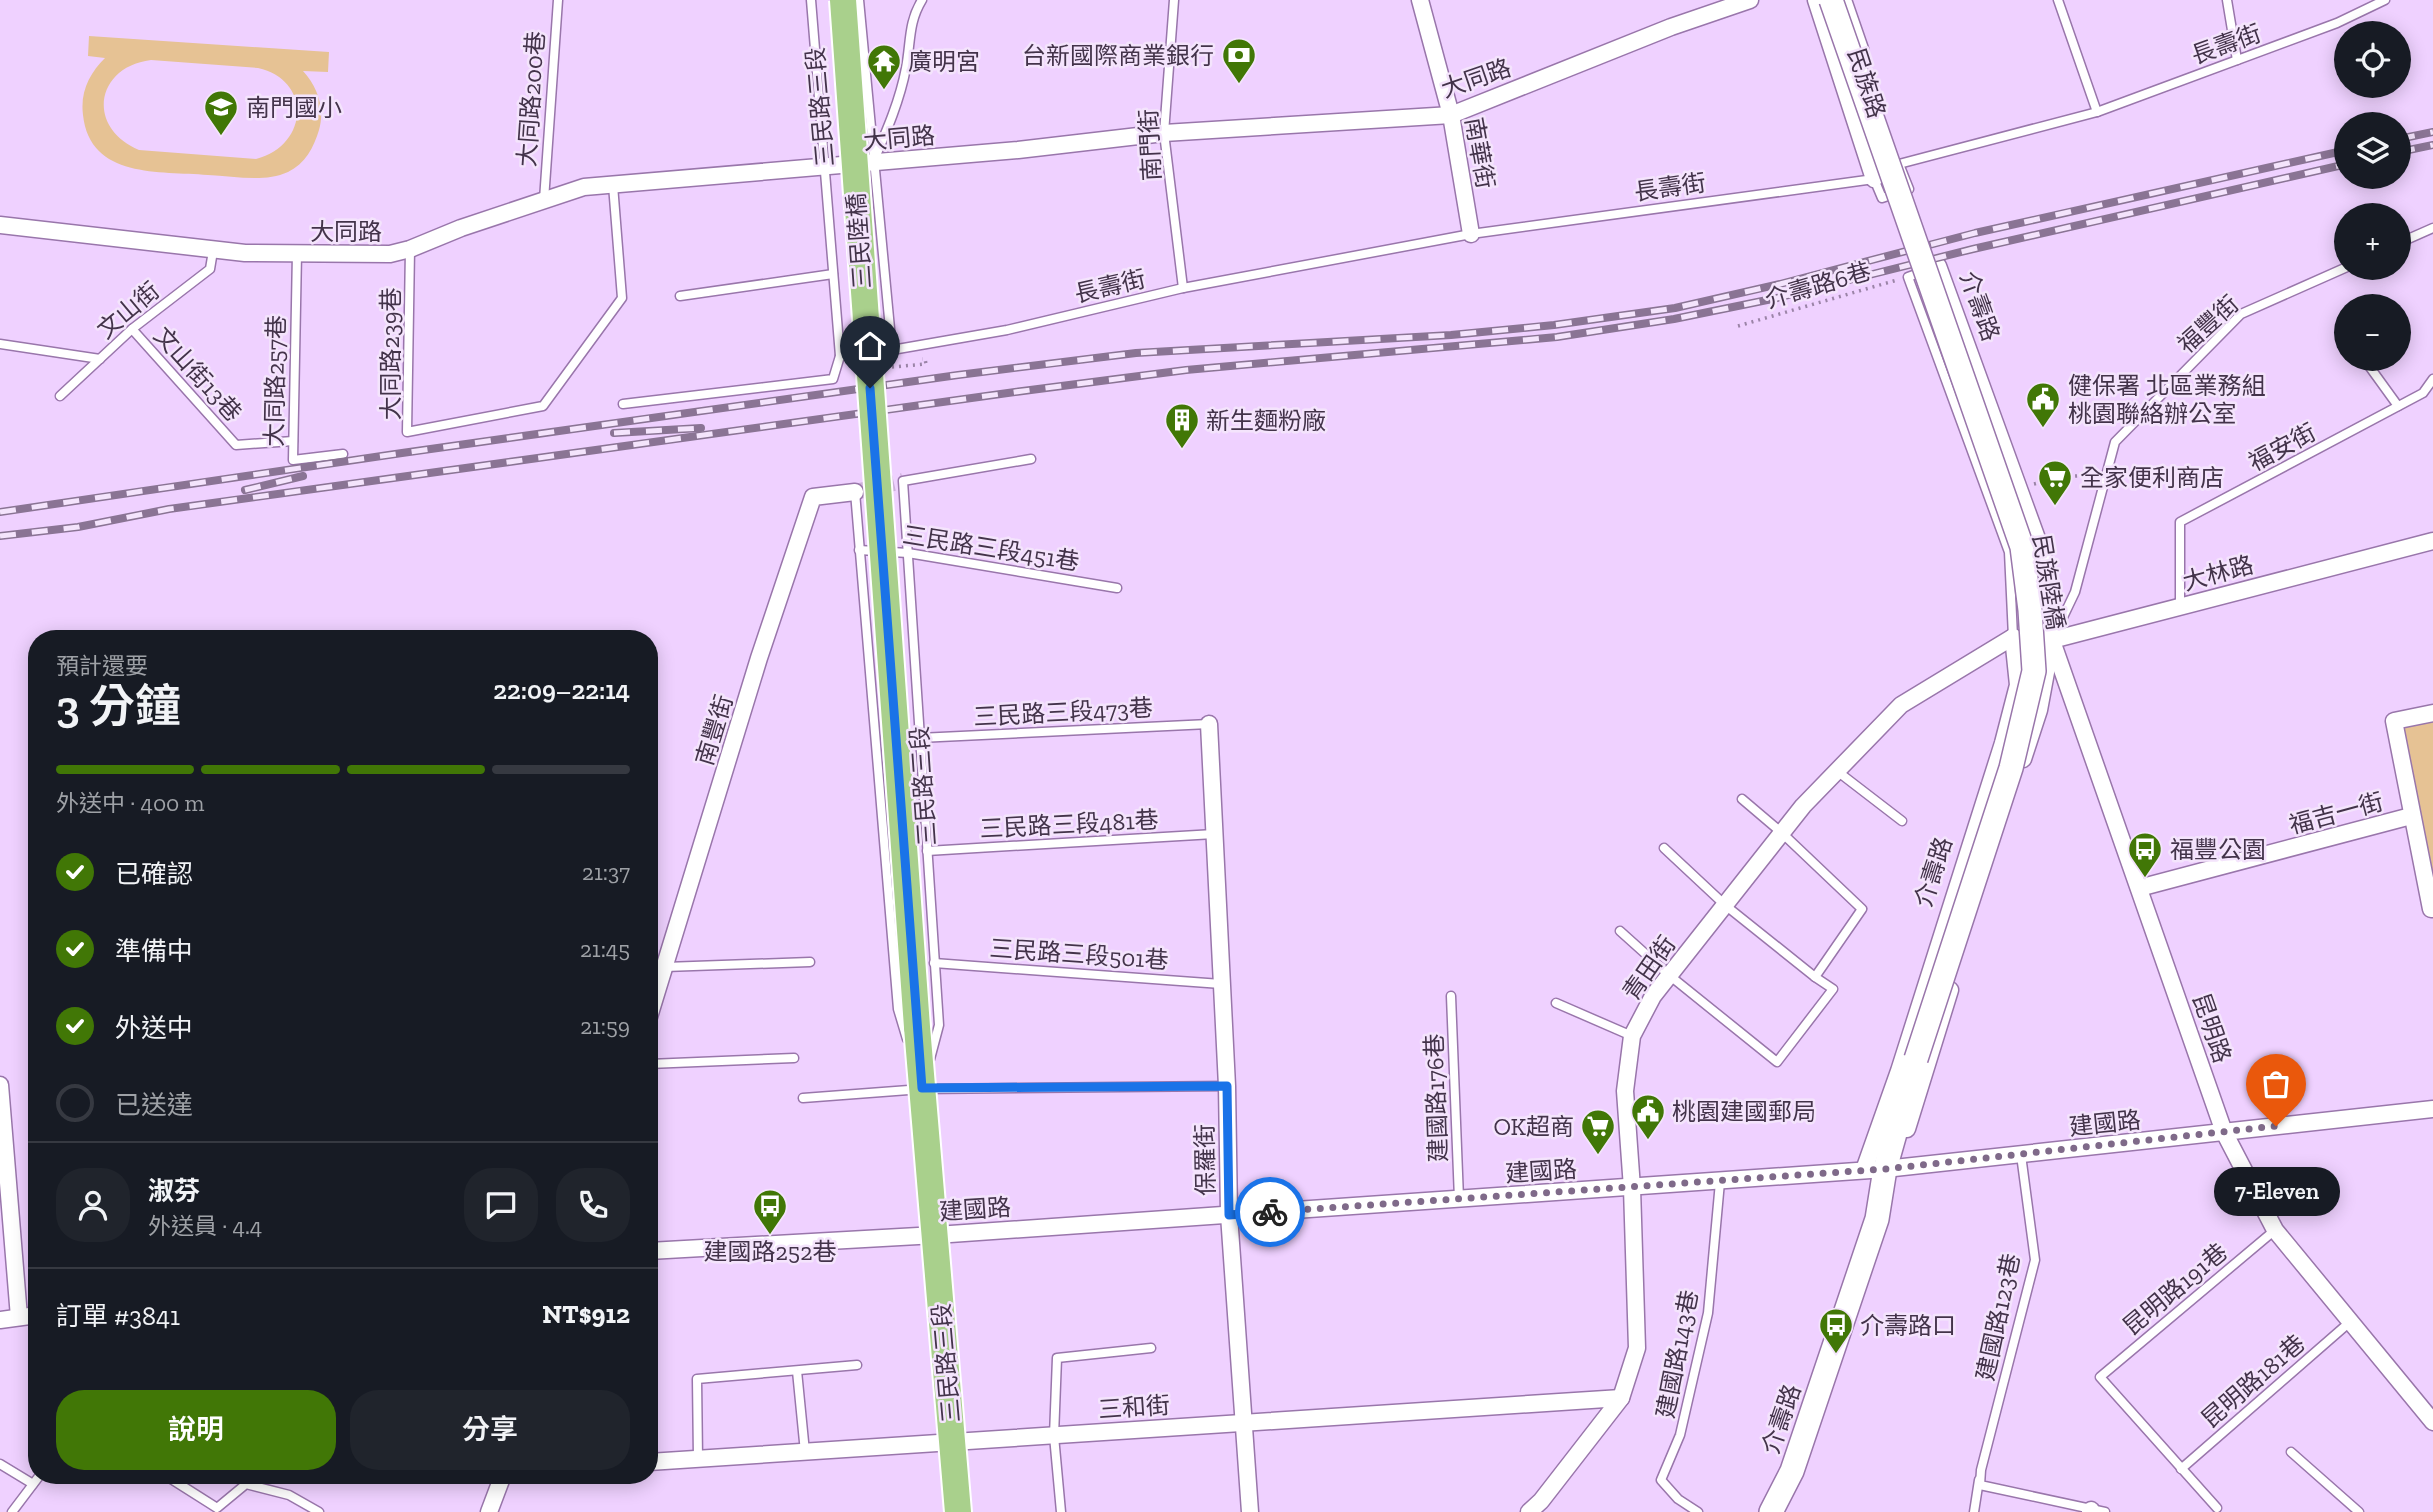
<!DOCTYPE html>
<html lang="zh-TW">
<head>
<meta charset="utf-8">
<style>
	:root { --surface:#171b24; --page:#20242c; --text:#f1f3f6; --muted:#9ea1a6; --line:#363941; --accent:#417706 }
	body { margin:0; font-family:"Zilla Slab","Noto Sans TC",serif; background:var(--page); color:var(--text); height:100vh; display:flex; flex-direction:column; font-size:26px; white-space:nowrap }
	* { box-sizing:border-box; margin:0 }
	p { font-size:23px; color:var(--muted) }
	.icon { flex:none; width:38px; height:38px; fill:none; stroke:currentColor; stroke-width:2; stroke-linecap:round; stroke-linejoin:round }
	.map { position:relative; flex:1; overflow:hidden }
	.details { position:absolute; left:28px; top:630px; width:630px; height:854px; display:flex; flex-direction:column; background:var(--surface); border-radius:28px; box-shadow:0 4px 18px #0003 }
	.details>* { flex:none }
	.fabs { position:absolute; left:2334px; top:21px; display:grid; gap:14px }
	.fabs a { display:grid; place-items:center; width:77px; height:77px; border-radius:50%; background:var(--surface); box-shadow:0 4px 18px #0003; font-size:35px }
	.pin { position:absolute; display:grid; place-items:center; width:60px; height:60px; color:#fff; margin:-72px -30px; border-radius:50% 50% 50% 0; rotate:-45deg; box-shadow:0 0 7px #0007 }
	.pin .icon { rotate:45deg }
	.courier { position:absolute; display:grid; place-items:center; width:70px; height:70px; margin:-35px; border:5px solid #1a73e8; border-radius:50%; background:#fff; color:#222; box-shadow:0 2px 9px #0007 }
	.bubble { position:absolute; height:49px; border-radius:24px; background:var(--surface); box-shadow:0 4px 18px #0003; font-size:23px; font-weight:600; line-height:49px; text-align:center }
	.overview em { font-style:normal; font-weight:600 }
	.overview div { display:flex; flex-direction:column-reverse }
	.overview { display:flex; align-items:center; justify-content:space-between; height:119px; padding:0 28px }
	h1 { font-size:46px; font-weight:600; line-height:52px }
	.bar { display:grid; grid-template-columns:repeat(4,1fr); gap:10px 7px; align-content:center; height:84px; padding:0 28px }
	.bar i { height:9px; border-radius:5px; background:var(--line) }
	.bar .active { background:var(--accent) }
	.bar p { grid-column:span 4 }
	.line { display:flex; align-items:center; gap:18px; padding:0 28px; border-top:2px solid var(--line) }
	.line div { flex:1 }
	.round { display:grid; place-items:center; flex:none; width:74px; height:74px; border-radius:28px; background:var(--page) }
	ol { padding:0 28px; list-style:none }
	li { display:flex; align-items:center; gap:21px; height:77px }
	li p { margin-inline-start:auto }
	li .icon { padding:7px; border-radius:50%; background:var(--accent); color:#fff; stroke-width:4 }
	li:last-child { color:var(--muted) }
	li i { width:38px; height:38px; border:4px solid var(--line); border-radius:50% }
	.cta { display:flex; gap:14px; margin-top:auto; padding:14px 28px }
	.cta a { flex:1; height:80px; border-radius:28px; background:var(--accent); color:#fff; font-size:28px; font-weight:600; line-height:80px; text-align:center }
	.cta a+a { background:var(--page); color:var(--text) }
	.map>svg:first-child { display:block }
	.green { fill:#e6c294; fill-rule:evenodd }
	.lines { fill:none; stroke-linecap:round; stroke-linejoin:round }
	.street-tunnel { stroke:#cdb1db; stroke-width:16; stroke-dasharray:16 8; stroke-linecap:butt }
	.lane-casing { stroke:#9976ab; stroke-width:11 }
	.street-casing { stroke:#9976ab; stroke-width:19 }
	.secondary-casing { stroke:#9976ab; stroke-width:26 }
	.primary-casing { stroke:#fff; stroke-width:30 }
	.path { stroke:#9b84a7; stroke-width:3.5; stroke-dasharray:2 5; stroke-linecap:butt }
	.lane { stroke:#fff; stroke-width:8 }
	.street { stroke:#fff; stroke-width:16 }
	.secondary { stroke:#fff; stroke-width:23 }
	.primary { stroke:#a9d08c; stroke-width:26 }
	.rail-casing { stroke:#8a7494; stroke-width:8 }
	.rail { stroke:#f4e4fc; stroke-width:5; stroke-dasharray:16; stroke-linecap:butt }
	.secondary-bridge-casing { stroke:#9976ab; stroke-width:26; stroke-linecap:butt }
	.primary-bridge-casing { stroke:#fff; stroke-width:30; stroke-linecap:butt }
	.secondary-bridge { stroke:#fff; stroke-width:23 }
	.primary-bridge { stroke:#a9d08c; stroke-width:26 }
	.done { stroke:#7f6a89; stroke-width:7; stroke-dasharray:0 12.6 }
	.route { stroke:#1a73e8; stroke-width:9 }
	.labels { text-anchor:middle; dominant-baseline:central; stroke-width:5; stroke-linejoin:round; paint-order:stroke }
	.street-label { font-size:24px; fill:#43334a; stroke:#f4e4fc }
	.poi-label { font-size:24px; fill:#43334a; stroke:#f4e4fc; text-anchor:start }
</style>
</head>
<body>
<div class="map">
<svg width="2433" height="1512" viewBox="0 0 2433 1512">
	<rect width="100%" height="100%" fill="#efd1ff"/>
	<g class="green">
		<path d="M89,36L329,52L328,72L303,71C318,87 325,109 319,130C314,147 305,164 288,172C264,183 234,176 208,175C160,171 90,179 83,115C80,91 90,73 105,58L88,56ZM151,60L258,68C312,80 309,145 256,159L139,150C86,128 95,67 151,60Z"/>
		<polygon points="2433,719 2433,895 2402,726"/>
	</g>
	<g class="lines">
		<polyline class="street-tunnel" points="855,492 903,481"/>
		<g class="lane-casing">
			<g id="lane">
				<polyline points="859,0 892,350"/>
				<polyline points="1174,0 1164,133 1183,288"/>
				<polyline points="2058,0 2097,112"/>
				<polyline points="2227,0 2237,60"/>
				<path d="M874,160C887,130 900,100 906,68C911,42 908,23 922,0"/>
				<polyline points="544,200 558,0"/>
				<polyline points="2399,243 2433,228"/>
				<polyline points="410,249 407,432 543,406 622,298 613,185"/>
				<polyline points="297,253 293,460 343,454"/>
				<polyline points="1922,272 1908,277 2009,552 2013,637"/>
				<polyline points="680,296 833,274"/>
				<polyline points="132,329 236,445 293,441"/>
				<polyline points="0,344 100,359"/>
				<polyline points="840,356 892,350 1007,330 1183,288 1471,234 1874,179 1882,198 1909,189 1899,164 2097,112 2337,23 2385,0"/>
				<polyline points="2364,359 2398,406"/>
				<polyline points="60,396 132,329 210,269 213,251"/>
				<polyline points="623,404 833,379 840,356 811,0"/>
				<polyline points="855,492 898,1009 907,1039"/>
				<polyline points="859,550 908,553 1117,588"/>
				<polyline points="2180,607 2180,522 2423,393 2433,379"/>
				<polyline points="2055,634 2075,592 2115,442 2241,314 2347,267"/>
				<polyline points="919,738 1209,724"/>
				<polyline points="1837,771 1902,821"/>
				<polyline points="1664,848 1725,905 1815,977"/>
				<polyline points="927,851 1214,834"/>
				<polyline points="1620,931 1669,975 1777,1062 1833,989 1815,977 1862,909 1782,833 1742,799"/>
				<polyline points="934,963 1221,984"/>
				<polyline points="665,967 810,962"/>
				<polyline points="1451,996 1459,1199"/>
				<polyline points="1556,1003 1632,1036"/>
				<polyline points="930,1059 939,1025 903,481 1031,459"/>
				<polyline points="649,1064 794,1058"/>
				<polyline points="803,1098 922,1089 1227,1086"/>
				<polyline points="2021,1155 2035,1260 1981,1470 1980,1485 2105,1512"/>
				<polyline points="797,1371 805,1452"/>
				<polyline points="2291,1452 2359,1512"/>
				<polyline points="698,1459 697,1379 857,1365"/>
				<polyline points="0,1464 33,1484"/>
				<polyline points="2181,1469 2351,1321"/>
				<polyline points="165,1475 217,1508 246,1484 289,1495 319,1512"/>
				<polyline points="2217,1508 2100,1377 2275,1230"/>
				<polyline points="12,1512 40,1475"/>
				<polyline points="1061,1512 1054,1436 1057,1358 1151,1348"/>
				<polyline points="1698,1512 1678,1499 1661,1480 1680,1435 1708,1313 1720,1182"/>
				<polyline points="1974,1512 1979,1480"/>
			</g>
		</g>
		<g class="street-casing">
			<g id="street">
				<polyline points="1420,0 1451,115 1471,234"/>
				<polyline points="1816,0 1874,179"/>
				<polyline points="1843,0 1860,49"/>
				<polyline points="0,225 245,253 390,254 410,249 461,228 584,187 1018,150 1164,133 1451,115 1671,27 1750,0"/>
				<polyline points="1938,266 2043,555 2052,640 2039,710 2023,759"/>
				<polyline points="2044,640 2052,640 2433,541"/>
				<polyline points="2052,641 2224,1132 2275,1230 2433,1422"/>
				<polyline points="2433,713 2394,721 2431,909 2433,909"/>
				<polyline points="1209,724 1227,1086 1229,1215 1250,1512"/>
				<polyline points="2139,888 2411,816"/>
				<polyline points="649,1017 759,658 813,497 855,492"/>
				<polyline points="0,1085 19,1317"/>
				<polyline points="1907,1129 1950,990"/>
				<polyline points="1864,1170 1899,1071 2003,743 2018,685 2013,637"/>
				<polyline points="649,1251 936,1235 1885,1169 2433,1109"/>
				<polyline points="0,1320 37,1315"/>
				<polyline points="649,1462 1621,1398"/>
				<polyline points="489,1512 503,1475"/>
				<polyline points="1529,1512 1541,1501 1621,1398 1637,1348 1632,1188 1625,1091 1632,1036 1653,996 1803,806 1901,705 2013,637"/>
				<polyline points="2090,1512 2091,1510"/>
			</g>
		</g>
		<g class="secondary-casing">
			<polyline id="secondary" points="1771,1512 1792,1471 1877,1219 1885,1169 1916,1059"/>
		</g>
		<g class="primary-casing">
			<polyline id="primary" points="917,1027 958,1512"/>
		</g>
		<g class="path">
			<polyline points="1738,326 1897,280"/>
			<polyline points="892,367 926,364 925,359 922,359"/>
			<polyline points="2034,484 2061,477 2092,475"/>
		</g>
		<use href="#lane" class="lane"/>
		<use href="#street" class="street"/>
		<use href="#secondary" class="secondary"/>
		<use href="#primary" class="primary"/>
		<g class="rail-casing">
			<g id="rail">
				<polyline points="2399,139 2433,132"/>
				<polyline points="2399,152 2433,145"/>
				<polyline points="614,433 701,428"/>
				<polyline points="245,490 303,476"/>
				<polyline points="0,512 402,453 958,375 1136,353 1451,335 1554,325 1675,308 1780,284 1975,233 2347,150"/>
				<polyline points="0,536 78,527 169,509 1015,392 1186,370 1557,337 1674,319 1777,298 1973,249 2347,164"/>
			</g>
		</g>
		<use href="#rail" class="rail"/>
		<g class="secondary-bridge-casing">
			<polyline id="secondary-bridge" points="1831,0 2022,547 2030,610 2034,671 2011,768 1916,1059"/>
		</g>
		<g class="primary-bridge-casing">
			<polyline id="primary-bridge" points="843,0 917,1027"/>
		</g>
		<use href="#secondary-bridge" class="secondary-bridge"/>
		<use href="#primary-bridge" class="primary-bridge"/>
	</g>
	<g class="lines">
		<polyline class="done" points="1270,1212 1885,1169 2276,1126"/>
		<polyline class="route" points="870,388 922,1088 1227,1086 1229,1215 1270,1212"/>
	</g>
	<defs>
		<g id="bank-pin" transform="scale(1.75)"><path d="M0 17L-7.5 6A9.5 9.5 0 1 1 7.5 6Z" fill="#417706" stroke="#f4e4fc"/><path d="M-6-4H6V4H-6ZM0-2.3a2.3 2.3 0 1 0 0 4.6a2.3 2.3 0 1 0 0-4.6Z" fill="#fff"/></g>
		<g id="temple-pin" transform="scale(1.75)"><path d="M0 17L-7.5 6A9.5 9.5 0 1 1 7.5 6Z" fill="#417706" stroke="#f4e4fc"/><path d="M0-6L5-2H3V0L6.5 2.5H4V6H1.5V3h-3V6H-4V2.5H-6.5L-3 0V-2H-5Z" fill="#fff"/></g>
		<g id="school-pin" transform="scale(1.75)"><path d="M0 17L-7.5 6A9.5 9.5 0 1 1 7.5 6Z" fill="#417706" stroke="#f4e4fc"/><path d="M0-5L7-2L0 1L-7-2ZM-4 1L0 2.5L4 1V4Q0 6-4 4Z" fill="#fff"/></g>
		<g id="civic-pin" transform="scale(1.75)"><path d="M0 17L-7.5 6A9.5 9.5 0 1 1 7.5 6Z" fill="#417706" stroke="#f4e4fc"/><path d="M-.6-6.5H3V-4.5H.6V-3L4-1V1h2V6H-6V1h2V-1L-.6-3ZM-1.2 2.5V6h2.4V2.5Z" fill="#fff"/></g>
		<g id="building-pin" transform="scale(1.75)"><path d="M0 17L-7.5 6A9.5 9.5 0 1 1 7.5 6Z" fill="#417706" stroke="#f4e4fc"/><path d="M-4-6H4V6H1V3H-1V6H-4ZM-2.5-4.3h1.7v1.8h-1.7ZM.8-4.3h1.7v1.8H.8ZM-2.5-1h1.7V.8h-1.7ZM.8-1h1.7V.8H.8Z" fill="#fff"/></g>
		<g id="supermarket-pin" transform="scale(1.75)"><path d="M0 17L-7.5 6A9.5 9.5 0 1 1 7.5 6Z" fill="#417706" stroke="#f4e4fc"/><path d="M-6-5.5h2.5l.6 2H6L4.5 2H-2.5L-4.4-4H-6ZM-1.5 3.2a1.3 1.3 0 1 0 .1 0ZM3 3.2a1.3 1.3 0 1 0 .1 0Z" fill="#fff"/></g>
		<g id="bus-pin" transform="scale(1.75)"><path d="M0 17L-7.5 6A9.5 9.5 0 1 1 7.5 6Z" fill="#417706" stroke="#f4e4fc"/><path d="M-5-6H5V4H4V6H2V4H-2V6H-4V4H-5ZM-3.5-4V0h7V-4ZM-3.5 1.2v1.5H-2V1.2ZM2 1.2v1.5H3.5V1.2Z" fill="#fff"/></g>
	</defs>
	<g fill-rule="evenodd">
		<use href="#bank-pin" x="1239" y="55"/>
		<use href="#temple-pin" x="884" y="61"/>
		<use href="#school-pin" x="221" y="107"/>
		<use href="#civic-pin" x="2043" y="399"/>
		<use href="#building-pin" x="1182" y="420"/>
		<use href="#supermarket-pin" x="2055" y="477"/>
		<use href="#bus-pin" x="2145" y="849"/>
		<use href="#civic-pin" x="1648" y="1111"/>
		<use href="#supermarket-pin" x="1598" y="1126"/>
		<use href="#bus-pin" x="770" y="1206"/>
		<use href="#bus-pin" x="1836" y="1325"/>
	</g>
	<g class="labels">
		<g class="street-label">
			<text transform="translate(2226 44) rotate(-20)">長壽街</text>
			<text transform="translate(1476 78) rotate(-19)">大同路</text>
			<text transform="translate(1867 83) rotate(72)">民族路</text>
			<text transform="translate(531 99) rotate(-86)">大同路200巷</text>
			<text transform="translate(820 107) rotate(-95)">三民路三段</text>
			<text transform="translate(899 138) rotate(-5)">大同路</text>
			<text transform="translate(1150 145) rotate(-93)">南門街</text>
			<text transform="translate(1480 153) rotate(80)">南華街</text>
			<text transform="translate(1670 187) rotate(-8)">長壽街</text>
			<text x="346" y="231">大同路</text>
			<text transform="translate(859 241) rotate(-94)">三民陸橋</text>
			<text transform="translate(1818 285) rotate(-16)">介壽路6巷</text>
			<text transform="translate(1110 286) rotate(-13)">長壽街</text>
			<text transform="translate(1980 306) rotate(70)">介壽路</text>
			<text transform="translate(128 310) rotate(-40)">文山街</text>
			<text transform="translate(2208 324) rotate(-42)">福豐街</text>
			<text transform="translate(390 354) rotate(-90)">大同路239巷</text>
			<text transform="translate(198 374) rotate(48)">文山街13巷</text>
			<text transform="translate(275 381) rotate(-89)">大同路257巷</text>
			<text transform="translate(2282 447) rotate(-28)">福安街</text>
			<text transform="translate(991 548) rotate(9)">三民路三段451巷</text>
			<text transform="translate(2218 573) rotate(-15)">大林路</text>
			<text transform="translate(2049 582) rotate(81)">民族陸橋</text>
			<text transform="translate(1063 712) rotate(-3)">三民路三段473巷</text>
			<text transform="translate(714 730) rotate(-73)">南豐街</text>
			<text transform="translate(923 786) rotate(-94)">三民路三段</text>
			<text transform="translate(2336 813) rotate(-15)">福吉一街</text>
			<text transform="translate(1069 824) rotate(-3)">三民路三段481巷</text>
			<text transform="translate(1933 872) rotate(-72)">介壽路</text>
			<text transform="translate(1079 954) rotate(4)">三民路三段501巷</text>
			<text transform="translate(1649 968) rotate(-55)">青田街</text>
			<text transform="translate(2212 1028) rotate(71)">昆明路</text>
			<text transform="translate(1436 1098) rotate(-92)">建國路176巷</text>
			<text transform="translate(2105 1123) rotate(-6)">建國路</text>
			<text transform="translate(1205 1160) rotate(-91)">保羅街</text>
			<text transform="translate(1541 1171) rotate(-4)">建國路</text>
			<text transform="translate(975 1209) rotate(-4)">建國路</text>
			<text transform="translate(2175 1289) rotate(-40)">昆明路191巷</text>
			<text transform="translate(1998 1317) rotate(-78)">建國路123巷</text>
			<text transform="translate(1677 1354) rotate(-79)">建國路143巷</text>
			<text transform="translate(946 1363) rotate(-95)">三民路三段</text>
			<text transform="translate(2253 1381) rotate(-41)">昆明路181巷</text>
			<text transform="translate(1134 1407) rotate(-4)">三和街</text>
			<text transform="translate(1781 1419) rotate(-71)">介壽路</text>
		</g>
		<g class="poi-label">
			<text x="1214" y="55" text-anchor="end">台新國際商業銀行</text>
			<text x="908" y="61">廣明宮</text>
			<text x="246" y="107">南門國小</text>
			<text x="2068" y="385">健保署 北區業務組<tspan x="2068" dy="28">桃園聯絡辦公室</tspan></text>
			<text x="1206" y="420">新生麵粉廠</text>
			<text x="2080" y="477">全家便利商店</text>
			<text x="2170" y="849">福豐公園</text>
			<text x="1672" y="1111">桃園建國郵局</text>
			<text x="1574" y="1126" text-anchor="end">OK超商</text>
			<text x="770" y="1251" text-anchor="middle">建國路252巷</text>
			<text x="1860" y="1325">介壽路口</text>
		</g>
	</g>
</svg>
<div class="fabs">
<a><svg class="icon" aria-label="locate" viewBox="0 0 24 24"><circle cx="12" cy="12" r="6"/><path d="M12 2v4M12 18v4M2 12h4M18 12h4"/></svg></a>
<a><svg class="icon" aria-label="layers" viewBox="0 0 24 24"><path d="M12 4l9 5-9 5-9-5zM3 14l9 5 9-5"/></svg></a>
<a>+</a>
<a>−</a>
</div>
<div class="pin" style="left:2276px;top:1126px;background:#ea580c"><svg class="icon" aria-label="bag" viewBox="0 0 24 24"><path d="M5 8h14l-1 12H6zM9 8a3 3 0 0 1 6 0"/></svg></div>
<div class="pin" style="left:870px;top:388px;background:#1f2937"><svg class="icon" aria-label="home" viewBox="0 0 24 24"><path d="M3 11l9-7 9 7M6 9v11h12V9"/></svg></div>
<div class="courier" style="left:1270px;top:1212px"><svg class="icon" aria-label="bike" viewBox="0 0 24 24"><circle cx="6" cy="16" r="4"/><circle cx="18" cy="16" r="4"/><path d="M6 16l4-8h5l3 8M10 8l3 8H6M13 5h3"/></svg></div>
<div class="bubble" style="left:2214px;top:1167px;width:126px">7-Eleven</div>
<section class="details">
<div class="overview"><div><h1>3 分鐘</h1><p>預計還要</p></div><em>22:09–22:14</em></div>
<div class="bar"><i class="active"></i><i class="active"></i><i class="active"></i><i></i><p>外送中 · 400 m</p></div>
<ol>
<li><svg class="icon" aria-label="check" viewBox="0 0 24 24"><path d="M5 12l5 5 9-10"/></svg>已確認<p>21:37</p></li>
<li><svg class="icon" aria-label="check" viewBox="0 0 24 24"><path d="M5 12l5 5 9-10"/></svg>準備中<p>21:45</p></li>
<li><svg class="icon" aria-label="check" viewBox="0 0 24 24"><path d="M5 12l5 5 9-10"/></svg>外送中<p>21:59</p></li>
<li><i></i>已送達</li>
</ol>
<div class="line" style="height:126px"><a class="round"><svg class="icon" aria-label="person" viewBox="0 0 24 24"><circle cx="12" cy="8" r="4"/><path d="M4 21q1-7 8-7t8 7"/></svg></a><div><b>淑芬</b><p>外送員 · 4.4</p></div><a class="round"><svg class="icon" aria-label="chat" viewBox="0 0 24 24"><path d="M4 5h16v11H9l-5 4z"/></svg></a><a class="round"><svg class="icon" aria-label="phone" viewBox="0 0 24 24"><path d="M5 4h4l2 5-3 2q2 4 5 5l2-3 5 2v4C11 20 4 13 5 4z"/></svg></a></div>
<div class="line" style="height:91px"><div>訂單 #3841</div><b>NT$912</b></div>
<div class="cta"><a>說明</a><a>分享</a></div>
</section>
</div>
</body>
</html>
